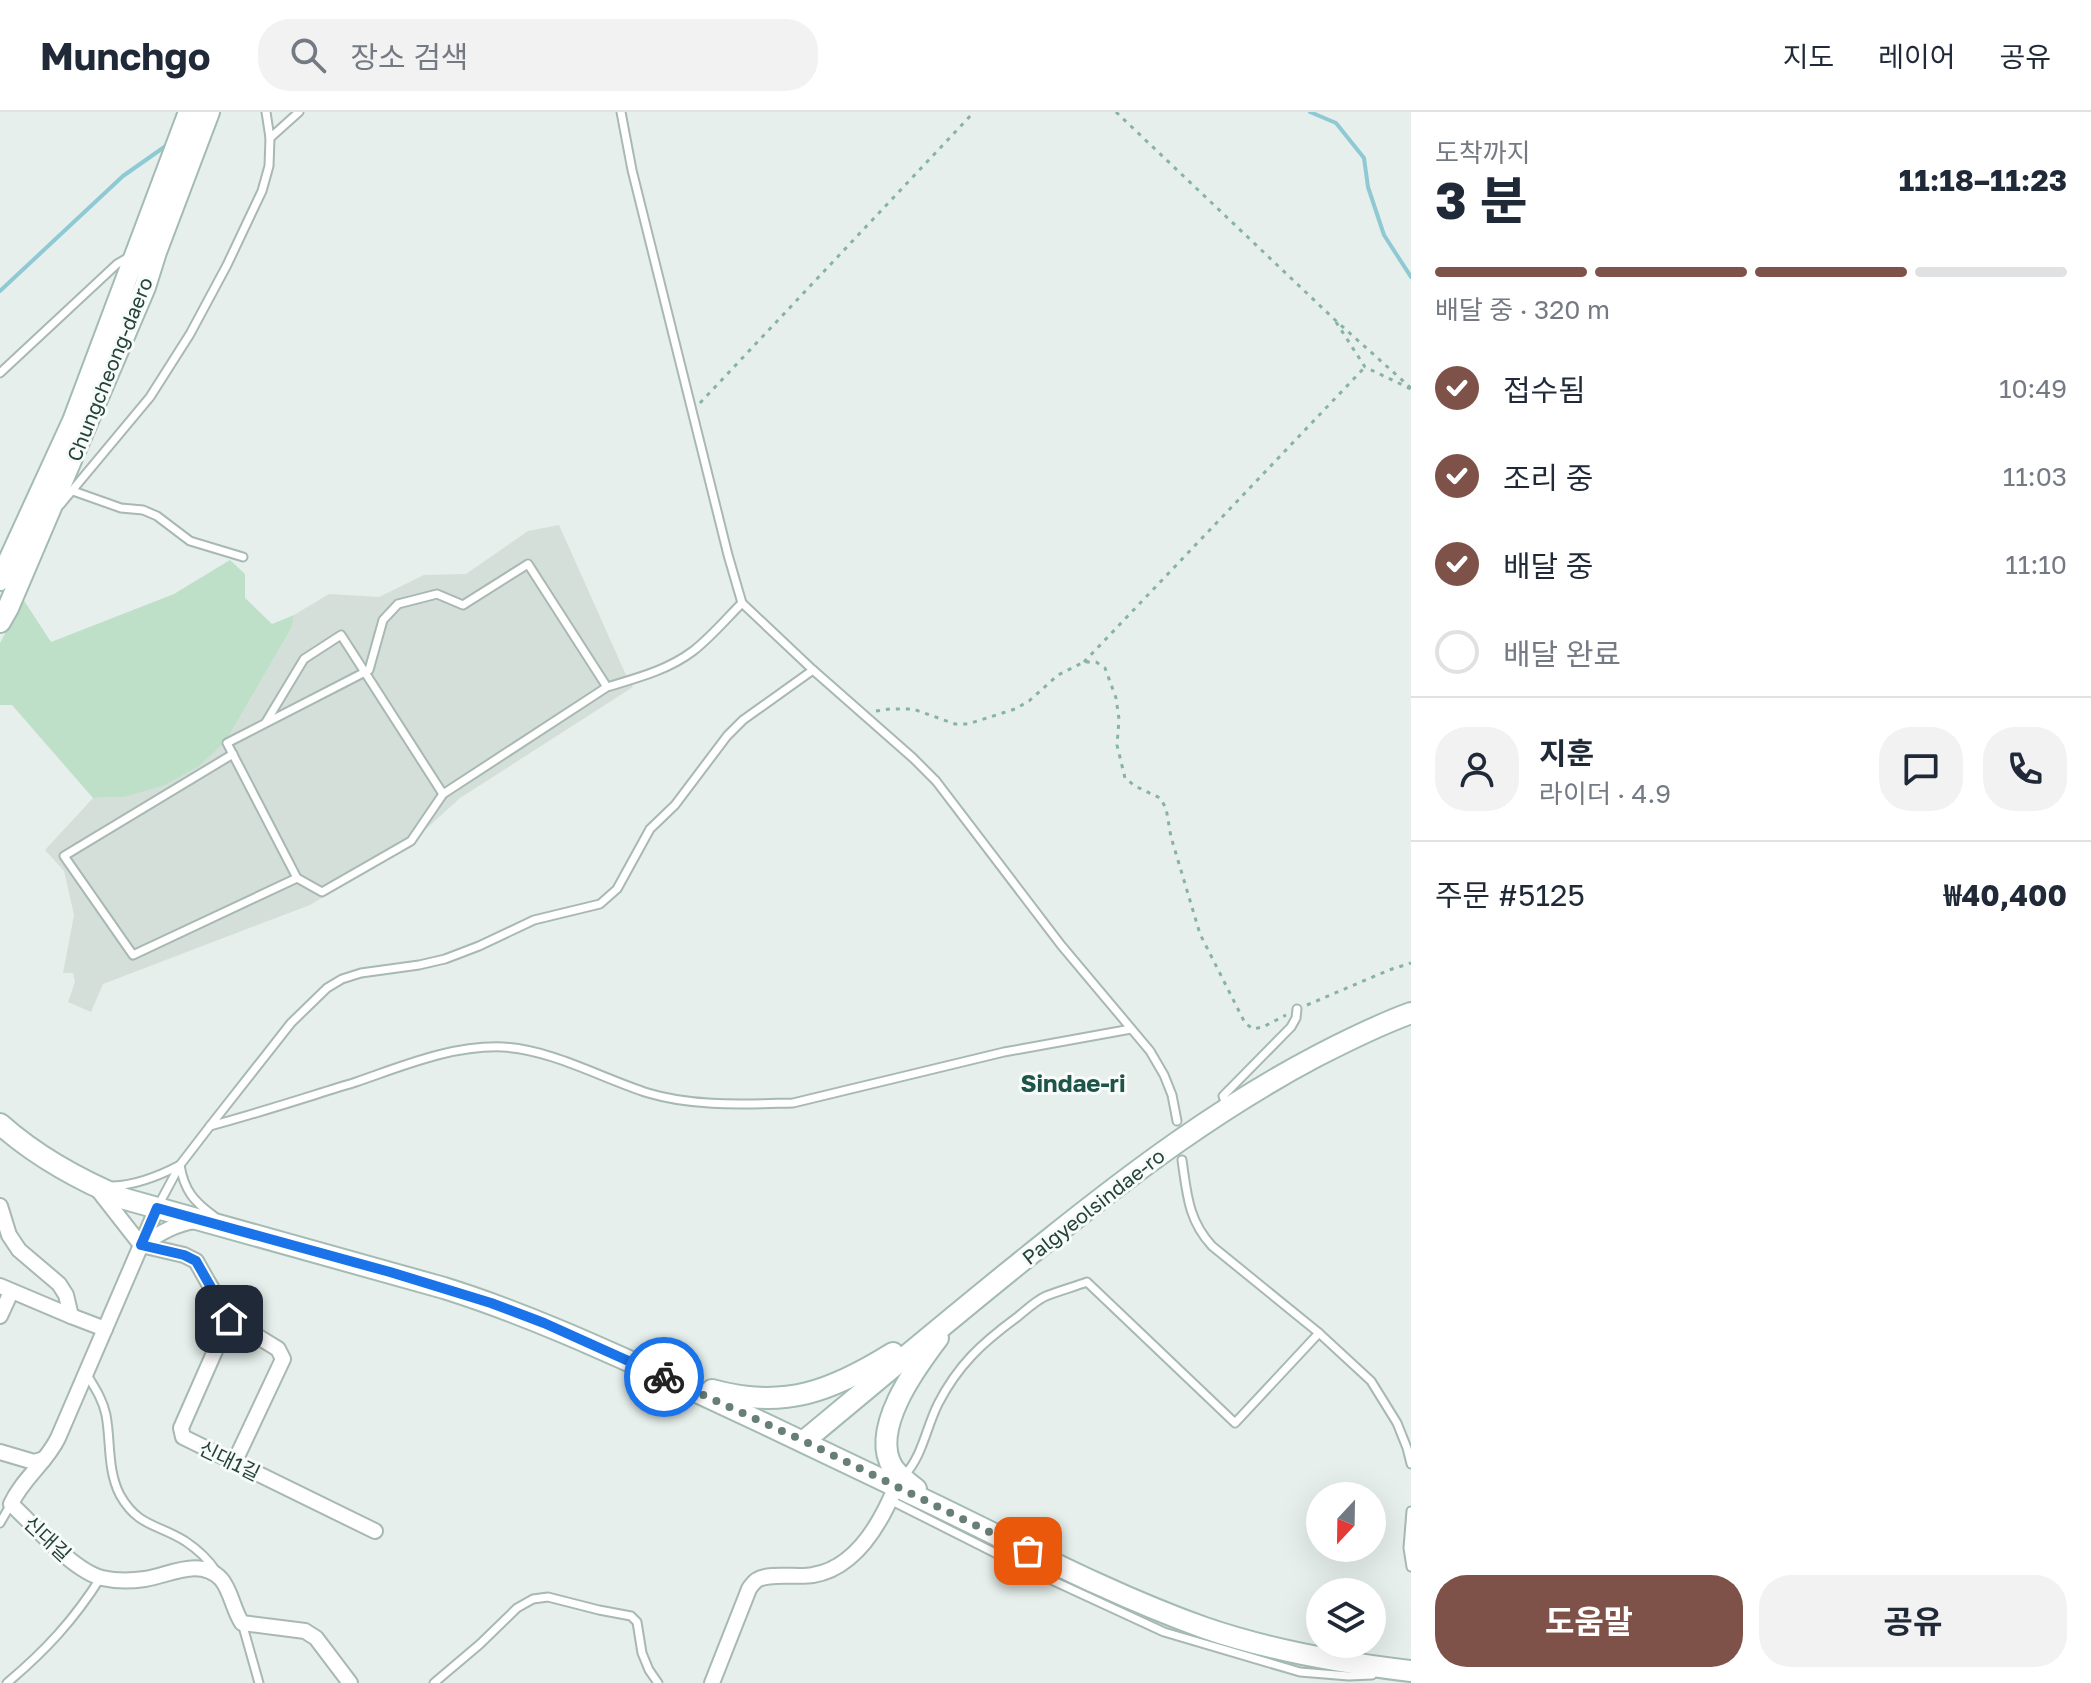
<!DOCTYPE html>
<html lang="ko">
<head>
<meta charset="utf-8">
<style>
	:root { --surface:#fff; --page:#f2f2f3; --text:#1f2937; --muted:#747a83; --line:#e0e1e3; --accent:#7f5249 }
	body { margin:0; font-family:"Golos Text","Noto Sans KR",sans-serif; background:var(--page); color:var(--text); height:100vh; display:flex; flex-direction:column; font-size:30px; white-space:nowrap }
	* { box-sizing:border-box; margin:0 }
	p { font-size:26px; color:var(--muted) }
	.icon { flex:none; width:44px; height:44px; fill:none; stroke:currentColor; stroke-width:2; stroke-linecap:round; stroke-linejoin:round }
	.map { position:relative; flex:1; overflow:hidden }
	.drawer { display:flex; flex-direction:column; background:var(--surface); width:680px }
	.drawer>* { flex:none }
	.needle { width:52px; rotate:202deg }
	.fabs { position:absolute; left:1306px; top:1370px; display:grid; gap:16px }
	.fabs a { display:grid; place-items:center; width:80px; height:80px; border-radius:50%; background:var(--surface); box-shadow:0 8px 32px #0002; font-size:40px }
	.pin { position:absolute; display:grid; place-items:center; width:68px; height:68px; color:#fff; margin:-34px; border-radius:16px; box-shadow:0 4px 12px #0006 }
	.courier { position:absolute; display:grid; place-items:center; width:80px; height:80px; margin:-40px; border:6px solid #1a73e8; border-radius:50%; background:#fff; color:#222; box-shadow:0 2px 10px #0007 }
	.overview em { font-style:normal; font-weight:700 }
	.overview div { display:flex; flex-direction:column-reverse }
	.overview { display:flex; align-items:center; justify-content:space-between; height:136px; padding:0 24px }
	h1 { font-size:52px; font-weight:700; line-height:60px }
	.bar { display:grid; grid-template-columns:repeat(4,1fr); gap:12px 8px; align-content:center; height:96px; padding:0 24px }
	.bar i { height:10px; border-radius:6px; background:var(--line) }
	.bar .active { background:var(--accent) }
	.bar p { grid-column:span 4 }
	.line { display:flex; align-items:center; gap:20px; padding:0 24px; border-top:2px solid var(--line) }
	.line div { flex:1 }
	.round { display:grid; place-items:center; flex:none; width:84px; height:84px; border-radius:32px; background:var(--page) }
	ol { padding:0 24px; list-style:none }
	li { display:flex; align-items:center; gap:24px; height:88px }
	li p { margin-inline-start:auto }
	li .icon { padding:8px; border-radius:50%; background:var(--accent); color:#fff; stroke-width:4 }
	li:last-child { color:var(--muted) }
	li i { width:44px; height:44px; border:4px solid var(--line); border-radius:50% }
	.cta { display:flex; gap:16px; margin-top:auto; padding:16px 24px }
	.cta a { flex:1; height:92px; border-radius:32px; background:var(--accent); color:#fff; font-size:32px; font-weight:700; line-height:92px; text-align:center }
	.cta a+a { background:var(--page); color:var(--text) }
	header { display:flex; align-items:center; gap:48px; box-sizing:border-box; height:112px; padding:0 40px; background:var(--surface); border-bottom:2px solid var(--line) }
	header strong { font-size:38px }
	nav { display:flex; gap:44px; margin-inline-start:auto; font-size:28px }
	.search { width:560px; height:72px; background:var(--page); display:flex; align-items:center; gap:20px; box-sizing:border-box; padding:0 28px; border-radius:32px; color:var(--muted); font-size:30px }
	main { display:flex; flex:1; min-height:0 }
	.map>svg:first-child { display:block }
	.built { fill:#d4dfda }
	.green { fill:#bfe0c8 }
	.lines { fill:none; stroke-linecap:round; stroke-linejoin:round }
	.stream { stroke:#8ec9d4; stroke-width:4 }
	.lane-casing { stroke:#a8b8b2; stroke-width:11 }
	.street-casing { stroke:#a8b8b2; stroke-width:18 }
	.secondary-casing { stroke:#a4bbb3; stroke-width:24 }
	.path { stroke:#86b3a5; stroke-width:3; stroke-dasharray:4 6; stroke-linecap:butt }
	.lane { stroke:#fff; stroke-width:7 }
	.street { stroke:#fff; stroke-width:14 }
	.secondary { stroke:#fff; stroke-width:20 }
	.done { stroke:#687f78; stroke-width:8; stroke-dasharray:0 14.4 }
	.route { stroke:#1a73e8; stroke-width:10 }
	.labels { text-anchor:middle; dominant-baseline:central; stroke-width:6; stroke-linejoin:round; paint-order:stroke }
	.street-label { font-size:20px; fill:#24423a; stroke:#f7fbf9 }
	.quarter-label { font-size:24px; font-weight:bold; fill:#1f5548; stroke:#f7fbf9 }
</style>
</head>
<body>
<header>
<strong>Munchgo</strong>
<div class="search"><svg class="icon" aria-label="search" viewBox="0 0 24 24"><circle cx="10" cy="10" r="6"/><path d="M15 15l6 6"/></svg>장소 검색</div>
<nav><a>지도</a><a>레이어</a><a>공유</a></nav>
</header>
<main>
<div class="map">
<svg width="1411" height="1571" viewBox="0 0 1411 1571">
	<rect width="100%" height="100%" fill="#e6efeb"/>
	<polygon class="built" points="559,413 626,563 633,575 460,686 404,737 310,793 103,872 91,900 68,890 75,870 73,861 63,861 74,803 64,759 45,738 93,686 124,685 226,629 292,515 294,503 329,482 379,485 424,463 466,462 528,419"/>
	<polygon class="green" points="230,448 245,462 245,486 272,512 294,503 292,515 226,629 199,654 165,673 124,685 93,686 12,593 0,593 0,531 23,487 51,530 174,482"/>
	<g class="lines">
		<g class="stream">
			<polyline points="1310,0 1336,11 1364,46 1368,75 1384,123 1411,165"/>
			<polyline points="0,179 123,64 170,31"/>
		</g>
		<g class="lane-casing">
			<g id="lane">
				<polyline points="266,0 270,26 299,0"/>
				<polyline points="621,0 632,58 728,443 742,491 813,558 913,646 936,669 1061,833 1150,939 1164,963 1172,983 1177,1009"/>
				<polyline points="0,261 117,152 129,145"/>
				<polyline points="73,379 121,396 143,398 157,404 190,429 243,445"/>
				<polyline points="60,393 150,285 190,222 227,153 262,79 269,54 270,26"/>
				<path d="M607,575L443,682L411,729L322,780L297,766L227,631L369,558L383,508L398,492L437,482L463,493L528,452L607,575C637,566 668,558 693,539C711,525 726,507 742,491"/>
				<polyline points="266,610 304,547 341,523 443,682"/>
				<polyline points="233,642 64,744 133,843 297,766"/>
				<polyline points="1226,993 1223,984 1291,915 1296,906 1297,897"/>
				<path d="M210,1014C259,1001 307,985 356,970C403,954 452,933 503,935C553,938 601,966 648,981C694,995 745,992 793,991L1004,940L1131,917"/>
				<path d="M1182,1048C1187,1082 1188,1108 1212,1134L1319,1221L1371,1269L1397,1311L1407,1336L1411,1352"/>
				<path d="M113,1074C137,1073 159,1064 180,1053C184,1078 194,1090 214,1104"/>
				<polyline points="158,1094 180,1053 210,1014 291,911 327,876 342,867 361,861 419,853 445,847 479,834 534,808 600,792 617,777 650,717 675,693 727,624 743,608 813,558"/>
				<path d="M87,1263C95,1276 103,1288 106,1303C111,1329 107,1358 120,1383C138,1415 158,1412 185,1429C197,1437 208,1447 216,1459"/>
				<path d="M904,1364C923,1343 926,1316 938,1292C958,1253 981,1232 1016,1206C1025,1199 1035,1189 1046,1184C1059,1179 1073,1175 1087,1170L1235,1311L1319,1221"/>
				<polyline points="890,1388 1019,1453 1164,1520 1300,1560 1349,1564 1372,1563"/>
				<polyline points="1411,1399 1408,1436 1411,1455"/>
				<polyline points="0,1411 11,1392"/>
				<polyline points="242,1511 259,1571"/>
				<path d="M7,1571C45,1539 74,1508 101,1465"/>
				<polyline points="434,1571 480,1532 517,1496 533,1487 548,1485 599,1498 631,1504 637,1510 642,1541 649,1558 658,1571"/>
			</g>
		</g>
		<g class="street-casing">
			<g id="street">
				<polyline points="98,1078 141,1133"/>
				<polyline points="0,1094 9,1123 19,1138 59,1172 66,1183 71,1204 105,1217"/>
				<path d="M157,1096L58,1326C46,1351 23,1366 11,1392C33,1412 73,1459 102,1466C115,1469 131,1469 145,1467C170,1463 200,1445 221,1467C231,1478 233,1498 242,1511L305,1519L316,1526L350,1571"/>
				<polyline points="141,1133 184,1143 196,1149 229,1207 181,1316 183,1325 375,1419"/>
				<path d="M141,1133C159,1122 174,1112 195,1109"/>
				<polyline points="0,1174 71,1204"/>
				<polyline points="0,1204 11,1180"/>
				<polyline points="229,1207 278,1237 283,1247 234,1351"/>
				<polyline points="0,1340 34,1350 44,1347"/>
				<path d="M712,1571L749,1477C750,1475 755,1469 757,1468C769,1460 799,1466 813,1463C856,1456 881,1411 896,1374"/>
			</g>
		</g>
		<g class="secondary-casing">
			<g id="secondary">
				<polyline points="0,468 73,309 189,0"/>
				<polyline points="0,510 8,496 145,175 156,140 209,0"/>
				<path d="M0,1012C37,1045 79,1068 125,1087L444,1176C527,1202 605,1238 684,1274C768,1313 852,1353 935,1393C1024,1436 1112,1483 1205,1516C1272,1539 1341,1551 1411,1559"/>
				<path d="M712,1278C784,1298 832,1279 893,1241"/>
				<path d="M804,1329C885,1262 965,1194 1047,1129C1133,1060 1220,995 1317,944C1348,928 1378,913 1411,901"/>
				<path d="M916,1377C908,1371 899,1364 893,1356C869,1318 916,1255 938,1226"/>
			</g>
		</g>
		<g class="path">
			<polyline points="1116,0 1334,207 1411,276"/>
			<polyline points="1336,210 1365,255 1411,277"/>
			<polyline points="700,291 974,0"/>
			<polyline points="1084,550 1365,255"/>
			<polyline points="876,599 890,597 913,597 955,612 968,612 1015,597 1029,589 1058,563 1084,550 1096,550 1105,556 1116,586 1119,607 1117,633 1125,666 1135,674 1160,686 1166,696 1171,725 1200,822 1245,911 1253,917 1263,915 1286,903"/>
			<polyline points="1307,893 1389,858 1411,851"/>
		</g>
		<use href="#lane" class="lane"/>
		<use href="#street" class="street"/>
		<use href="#secondary" class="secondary"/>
	</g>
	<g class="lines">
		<polyline class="done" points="664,1265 804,1329 1028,1439"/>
		<polyline class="route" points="229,1207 196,1149 184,1143 141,1133 157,1096 390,1160 491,1191 544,1211 664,1265"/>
	</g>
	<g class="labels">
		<g class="street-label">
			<text transform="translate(109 257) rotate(-68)">Chungcheong-daero</text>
			<text transform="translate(1093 1094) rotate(-38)">Palgyeolsindae-ro</text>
			<text transform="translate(230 1348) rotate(26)">신대1길</text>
			<text transform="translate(48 1426) rotate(43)">신대길</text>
		</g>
		<g class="quarter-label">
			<text x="1073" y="970">Sindae-ri</text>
		</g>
	</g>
</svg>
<div class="fabs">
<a><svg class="needle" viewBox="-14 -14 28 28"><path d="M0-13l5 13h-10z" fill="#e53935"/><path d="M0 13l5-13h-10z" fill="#747a83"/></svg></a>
<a><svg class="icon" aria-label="layers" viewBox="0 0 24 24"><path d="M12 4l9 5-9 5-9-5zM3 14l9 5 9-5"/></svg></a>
</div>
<div class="pin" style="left:1028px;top:1439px;background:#ea580c"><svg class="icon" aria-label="bag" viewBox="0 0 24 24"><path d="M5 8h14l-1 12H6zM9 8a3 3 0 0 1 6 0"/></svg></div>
<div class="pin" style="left:229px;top:1207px;background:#1f2937"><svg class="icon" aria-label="home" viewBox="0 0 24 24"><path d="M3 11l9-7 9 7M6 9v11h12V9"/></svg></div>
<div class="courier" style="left:664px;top:1265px"><svg class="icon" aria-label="bike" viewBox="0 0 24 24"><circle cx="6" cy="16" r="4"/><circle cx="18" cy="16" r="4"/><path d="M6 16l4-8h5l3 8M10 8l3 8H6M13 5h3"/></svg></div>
</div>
<section class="drawer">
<div class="overview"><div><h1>3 분</h1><p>도착까지</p></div><em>11:18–11:23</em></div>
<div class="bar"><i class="active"></i><i class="active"></i><i class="active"></i><i></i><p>배달 중 · 320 m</p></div>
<ol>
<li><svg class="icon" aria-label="check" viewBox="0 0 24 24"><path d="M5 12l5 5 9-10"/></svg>접수됨<p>10:49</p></li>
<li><svg class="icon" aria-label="check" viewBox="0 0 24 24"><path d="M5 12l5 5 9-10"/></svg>조리 중<p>11:03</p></li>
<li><svg class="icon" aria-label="check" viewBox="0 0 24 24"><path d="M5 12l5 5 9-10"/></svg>배달 중<p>11:10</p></li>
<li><i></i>배달 완료</li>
</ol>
<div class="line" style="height:144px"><a class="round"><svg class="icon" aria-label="person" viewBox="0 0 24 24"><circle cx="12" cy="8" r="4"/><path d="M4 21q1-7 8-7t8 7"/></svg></a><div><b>지훈</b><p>라이더 · 4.9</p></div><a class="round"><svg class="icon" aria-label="chat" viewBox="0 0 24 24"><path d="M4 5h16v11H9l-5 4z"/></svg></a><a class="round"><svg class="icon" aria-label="phone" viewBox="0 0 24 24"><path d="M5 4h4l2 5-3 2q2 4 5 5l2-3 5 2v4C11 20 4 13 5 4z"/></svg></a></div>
<div class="line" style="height:104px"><div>주문 #5125</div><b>₩40,400</b></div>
<div class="cta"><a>도움말</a><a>공유</a></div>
</section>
</main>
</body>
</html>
